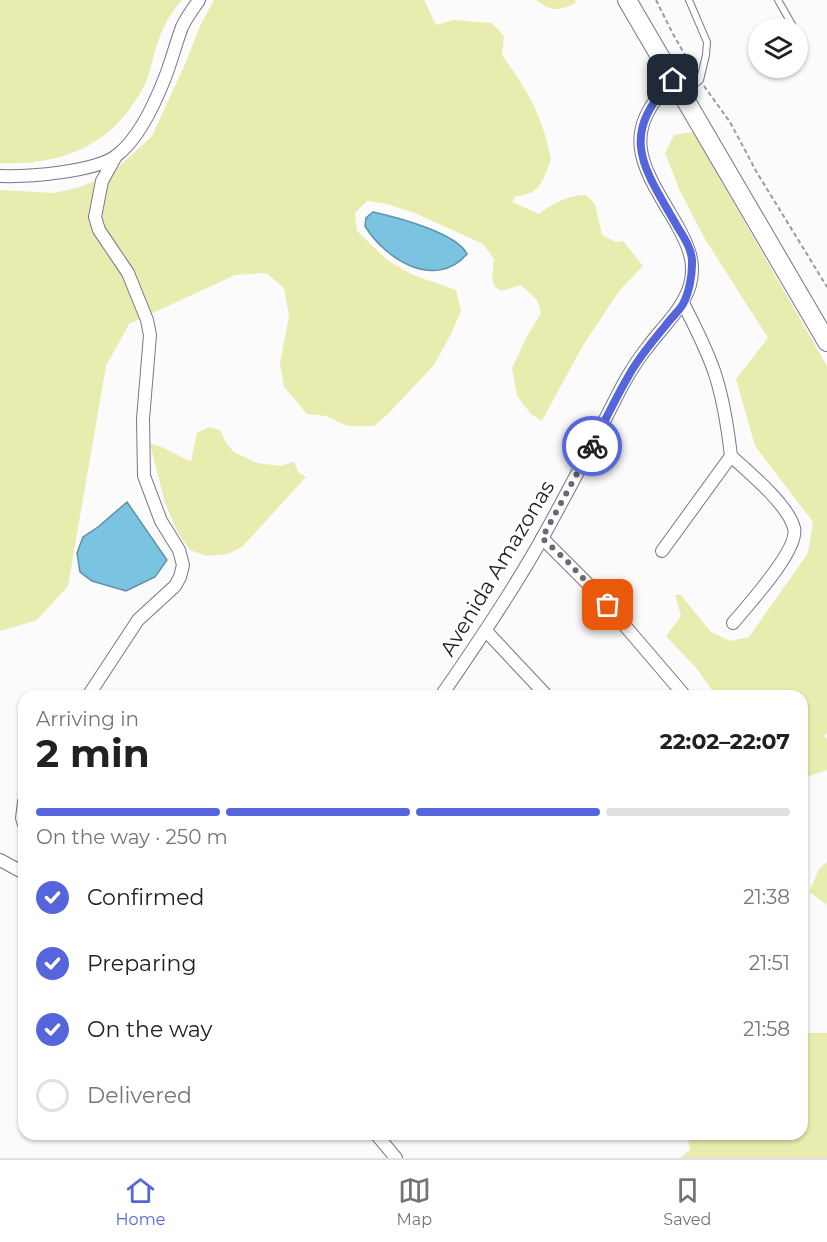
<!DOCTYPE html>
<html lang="en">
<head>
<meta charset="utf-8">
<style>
	:root { --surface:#fff; --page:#f2f2f2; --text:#202124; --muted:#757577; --line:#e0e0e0; --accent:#5566dc }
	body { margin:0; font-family:Montserrat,sans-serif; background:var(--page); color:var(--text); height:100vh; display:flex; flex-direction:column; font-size:22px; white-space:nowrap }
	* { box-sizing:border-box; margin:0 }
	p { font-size:20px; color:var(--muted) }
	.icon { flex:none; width:33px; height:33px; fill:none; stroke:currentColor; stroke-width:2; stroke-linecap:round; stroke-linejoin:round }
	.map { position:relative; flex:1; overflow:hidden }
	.drawer { position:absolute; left:18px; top:690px; width:790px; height:450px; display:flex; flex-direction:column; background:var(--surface); border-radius:18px; box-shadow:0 2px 4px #0004 }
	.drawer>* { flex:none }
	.tools { position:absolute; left:748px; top:18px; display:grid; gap:12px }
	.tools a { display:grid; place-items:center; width:60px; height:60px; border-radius:50%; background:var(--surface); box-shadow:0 2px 4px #0004; font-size:30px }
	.pin { position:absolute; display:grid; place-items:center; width:51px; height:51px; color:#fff; margin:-26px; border-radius:12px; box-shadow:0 3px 9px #0006 }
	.courier { position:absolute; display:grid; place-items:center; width:60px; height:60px; margin:-30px; border:4px solid #5566dc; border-radius:50%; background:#fff; color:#222; box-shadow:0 2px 8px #0007 }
	.headline em { font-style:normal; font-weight:700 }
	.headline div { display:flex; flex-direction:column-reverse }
	.headline { display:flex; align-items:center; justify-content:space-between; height:102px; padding:0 18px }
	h1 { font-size:39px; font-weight:700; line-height:45px }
	.bar { display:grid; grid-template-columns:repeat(4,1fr); gap:9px 6px; align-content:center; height:72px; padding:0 18px }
	.bar i { height:8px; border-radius:4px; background:var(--line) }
	.bar .on { background:var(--accent) }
	.bar p { grid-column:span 4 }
	ol { padding:0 18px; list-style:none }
	li { display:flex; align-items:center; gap:18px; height:66px }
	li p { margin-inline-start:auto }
	li .icon { padding:6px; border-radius:50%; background:var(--accent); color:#fff; stroke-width:4 }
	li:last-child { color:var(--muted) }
	li i { width:33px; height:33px; border:3px solid var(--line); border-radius:50% }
	.menu { display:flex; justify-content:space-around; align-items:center; height:84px; border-top:2px solid var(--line); background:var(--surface); font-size:16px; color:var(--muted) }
	.menu a { display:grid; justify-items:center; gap:3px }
	.menu .on { color:var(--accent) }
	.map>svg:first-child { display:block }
	.green { fill:#e8edaf }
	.water { fill:#7ac4e1; stroke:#5e92a9; stroke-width:1.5 }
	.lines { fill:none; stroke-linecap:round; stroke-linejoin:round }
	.service-casing { stroke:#78758d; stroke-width:8 }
	.minor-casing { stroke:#78758d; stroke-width:14 }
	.primary-casing { stroke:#78758d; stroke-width:20 }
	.path { stroke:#9b9b9f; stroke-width:2; stroke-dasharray:4.5 3; stroke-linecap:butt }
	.service { stroke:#fff; stroke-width:6 }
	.minor { stroke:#fff; stroke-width:12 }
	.primary { stroke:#fff; stroke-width:18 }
	.done { stroke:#6b6a71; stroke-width:6; stroke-dasharray:0 10.8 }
	.route { stroke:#5566dc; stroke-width:8 }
	.labels { text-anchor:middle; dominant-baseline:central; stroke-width:6; stroke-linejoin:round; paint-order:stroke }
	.street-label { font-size:21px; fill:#1d1c26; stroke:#fff }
</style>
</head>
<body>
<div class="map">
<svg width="827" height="1158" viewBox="0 0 827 1158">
	<rect width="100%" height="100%" fill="#fbfbfb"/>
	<g class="green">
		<path d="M0,0H182C167,16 159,36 153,58C151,66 149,76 145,84C115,144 64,166 0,163Z"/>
		<path d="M214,0H424L436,25L454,20L492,23L504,36L502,55C528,91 543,116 551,160C543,180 540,195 516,196L512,202L539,214C553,203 569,195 586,195L595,204L602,235L616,242L623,241L643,266L619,291L582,347L542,421L531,414L517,396L512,368L525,340L541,313L537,300L521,285L501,291L495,287L492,278L494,259L483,244L417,214L387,204L367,201L355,213L357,231L387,260L413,275L456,290L461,311L450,336L434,365L388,414L374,426H347L326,416L307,414L284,387L280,363L289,316L284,288L266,273L235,275L129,324L106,366L68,586L37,620L0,631V190L55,193L80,187L111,174L152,136L185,64L200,26Z"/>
		<path d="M536,0H575L576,3C559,11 550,12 536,0Z"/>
		<polygon points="693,132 827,366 827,733 824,736 827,739 827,770 804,778 802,696 716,696 697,669 666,636 681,616 675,595 681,595 711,632 730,641 749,637 808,553 813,522 755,446 736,379 768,338 705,239 679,189 665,153 674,135"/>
		<path d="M209,427L220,430L226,443L234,452L257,463L280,466L294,462L298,472L306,477L242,547L228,554L206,556L190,550L178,533L165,503L150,444C166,446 176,456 191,461L197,433Z"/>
		<polygon points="827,862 827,905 809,892 819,869"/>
		<polygon points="803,1033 827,1033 827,1158 680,1158 690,1150 687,1134 802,1134"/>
	</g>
	<g class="water">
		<path d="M373,212C396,217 457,233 467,254C435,291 385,259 365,226L366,218Z"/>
		<polygon points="127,502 167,560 155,577 126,591 92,581 80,572 77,553 83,537 98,527"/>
	</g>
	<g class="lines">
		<g class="service-casing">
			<g id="service">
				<polyline points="778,0 794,28"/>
				<polyline points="798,34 800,36"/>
				<polyline points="684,92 700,80 706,55 707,42 689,0"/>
			</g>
		</g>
		<g class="minor-casing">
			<g id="minor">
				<path d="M0,176C28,177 94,172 116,156C139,139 156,101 166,75C172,59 176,43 182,27C186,18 193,9 199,0"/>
				<path d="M683,303C695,327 708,351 716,377C724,403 728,430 731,456C749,472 789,506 794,528C800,549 747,606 733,623"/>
				<polyline points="542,538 596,592 685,696"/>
				<polyline points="662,551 731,456"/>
				<polyline points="486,631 547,696"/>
				<polyline points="88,696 138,620 175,586 180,577 183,565 179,550 161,521 144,476 143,419 150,335 147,320 128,273 99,230 95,217 102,181 116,156"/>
				<path d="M441,696C477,644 513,591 544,535C562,502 580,469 597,435C608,415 617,394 629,374C634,366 640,356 647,348C662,327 682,311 690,285C696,262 688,245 677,225C643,167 617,135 673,80"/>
				<polyline points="24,802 22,818 24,824"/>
				<polyline points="0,860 24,873"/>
				<polyline points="376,1134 396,1158"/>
			</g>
		</g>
		<g class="primary-casing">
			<polyline id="primary" points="627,0 827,342"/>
		</g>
		<g class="path">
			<polyline points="656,0 673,34 693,69"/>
			<polyline points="704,86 730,122 756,171 827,287"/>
		</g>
		<use href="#service" class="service"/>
		<use href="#minor" class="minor"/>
		<use href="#primary" class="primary"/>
	</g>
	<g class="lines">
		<polyline class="done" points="592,446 542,538 568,562 608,605"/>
		<path class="route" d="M592,446C604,423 615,399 628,377C638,358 652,342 666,325C671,318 679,311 683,304C689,293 692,276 692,264C693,251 684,237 677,226C644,168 617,136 673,80"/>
	</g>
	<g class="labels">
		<g class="street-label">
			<text transform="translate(497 568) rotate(-59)">Avenida Amazonas</text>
		</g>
	</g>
</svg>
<div class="tools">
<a><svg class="icon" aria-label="layers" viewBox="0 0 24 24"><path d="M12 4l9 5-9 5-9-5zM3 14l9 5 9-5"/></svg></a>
</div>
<div class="pin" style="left:608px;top:605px;background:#ea580c"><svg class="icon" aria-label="bag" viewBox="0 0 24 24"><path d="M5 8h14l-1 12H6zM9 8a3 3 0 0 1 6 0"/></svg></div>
<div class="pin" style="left:673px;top:80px;background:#1f2937"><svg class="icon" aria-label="home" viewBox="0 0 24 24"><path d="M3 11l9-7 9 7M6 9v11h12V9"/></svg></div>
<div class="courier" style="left:592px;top:446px"><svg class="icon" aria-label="bike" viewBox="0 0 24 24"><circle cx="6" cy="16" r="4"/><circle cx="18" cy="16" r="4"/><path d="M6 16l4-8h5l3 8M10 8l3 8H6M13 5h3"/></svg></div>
<section class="drawer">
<div class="headline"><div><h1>2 min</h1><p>Arriving in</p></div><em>22:02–22:07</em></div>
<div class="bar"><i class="on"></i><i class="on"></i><i class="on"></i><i></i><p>On the way · 250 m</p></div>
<ol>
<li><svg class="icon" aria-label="check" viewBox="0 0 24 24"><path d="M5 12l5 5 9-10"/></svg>Confirmed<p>21:38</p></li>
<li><svg class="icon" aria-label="check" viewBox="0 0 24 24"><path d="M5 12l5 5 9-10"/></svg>Preparing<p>21:51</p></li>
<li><svg class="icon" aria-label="check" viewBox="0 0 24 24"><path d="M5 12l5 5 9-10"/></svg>On the way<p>21:58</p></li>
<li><i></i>Delivered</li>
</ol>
</section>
</div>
<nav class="menu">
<a class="on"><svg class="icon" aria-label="home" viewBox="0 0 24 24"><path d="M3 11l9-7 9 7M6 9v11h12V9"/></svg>Home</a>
<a><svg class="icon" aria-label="map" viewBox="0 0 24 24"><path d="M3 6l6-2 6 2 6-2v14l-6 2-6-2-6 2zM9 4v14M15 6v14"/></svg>Map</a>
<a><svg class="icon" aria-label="saved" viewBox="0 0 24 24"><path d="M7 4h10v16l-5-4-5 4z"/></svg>Saved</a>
</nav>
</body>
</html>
